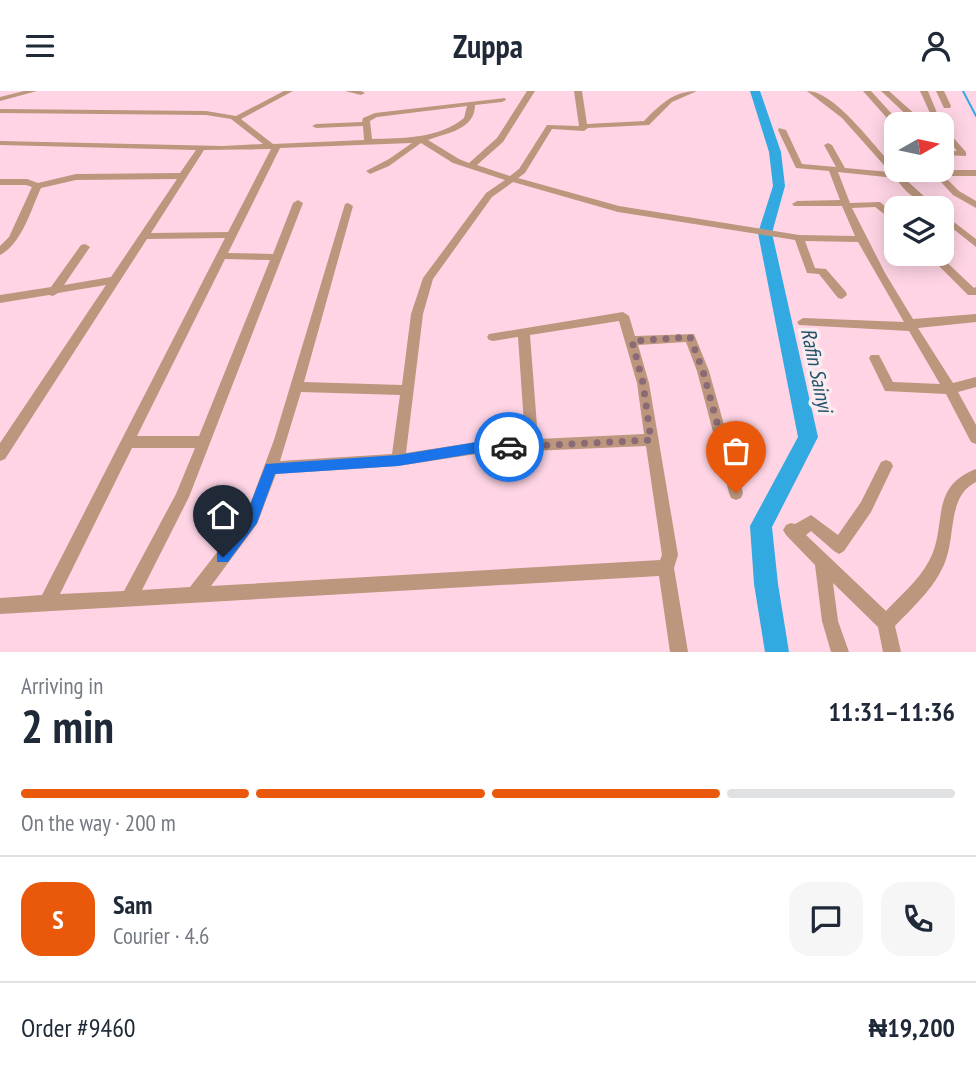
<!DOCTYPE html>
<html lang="en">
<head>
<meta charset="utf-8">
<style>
	:root { --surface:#fff; --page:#f6f6f7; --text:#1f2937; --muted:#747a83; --line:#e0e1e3; --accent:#ea580c }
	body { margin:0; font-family:"PT Sans Narrow",sans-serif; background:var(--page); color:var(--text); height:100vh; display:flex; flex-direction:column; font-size:26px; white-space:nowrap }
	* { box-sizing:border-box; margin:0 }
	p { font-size:23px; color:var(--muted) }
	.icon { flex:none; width:38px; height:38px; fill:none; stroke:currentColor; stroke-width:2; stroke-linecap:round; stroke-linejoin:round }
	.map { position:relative; height:561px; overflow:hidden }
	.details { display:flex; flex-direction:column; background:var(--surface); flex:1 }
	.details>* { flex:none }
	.needle { width:46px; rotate:81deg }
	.controls { position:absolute; left:884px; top:21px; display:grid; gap:14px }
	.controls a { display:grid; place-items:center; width:70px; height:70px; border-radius:14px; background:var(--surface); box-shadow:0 4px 18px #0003; font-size:35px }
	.pin { position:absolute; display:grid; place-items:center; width:60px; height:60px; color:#fff; margin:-72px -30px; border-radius:50% 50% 50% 0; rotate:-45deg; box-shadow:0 0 7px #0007 }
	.pin .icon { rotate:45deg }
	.courier { position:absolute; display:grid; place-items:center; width:70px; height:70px; margin:-35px; border:5px solid #1a73e8; border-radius:50%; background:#fff; color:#222; box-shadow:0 2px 9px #0007 }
	.head em { font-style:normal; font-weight:600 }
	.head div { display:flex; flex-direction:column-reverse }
	.head { display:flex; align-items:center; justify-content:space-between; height:119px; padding:0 21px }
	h1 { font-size:46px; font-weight:600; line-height:52px }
	.bar { display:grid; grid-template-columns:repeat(4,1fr); gap:10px 7px; align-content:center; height:84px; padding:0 21px }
	.bar i { height:9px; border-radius:5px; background:var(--line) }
	.bar .selected { background:var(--accent) }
	.bar p { grid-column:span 4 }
	.line { display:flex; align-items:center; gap:18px; padding:0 21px; border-top:2px solid var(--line) }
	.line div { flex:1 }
	.round { display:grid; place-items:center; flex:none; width:74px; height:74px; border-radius:21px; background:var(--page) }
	header { display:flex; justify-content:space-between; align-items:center; height:91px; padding:0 21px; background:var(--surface); font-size:32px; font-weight:600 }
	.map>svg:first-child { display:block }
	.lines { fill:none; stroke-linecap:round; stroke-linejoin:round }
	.stream { stroke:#32aae1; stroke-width:2 }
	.river { fill:#32aae1; fill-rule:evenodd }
	.minor { fill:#bd967e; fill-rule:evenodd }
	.route { fill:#1a73e8 }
	.done { stroke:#896a76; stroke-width:7; stroke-dasharray:0 12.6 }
	.labels { text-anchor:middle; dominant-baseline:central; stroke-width:7; stroke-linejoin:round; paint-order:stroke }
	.water-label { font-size:21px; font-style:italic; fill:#235269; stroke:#faebf0 }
</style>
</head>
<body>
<header><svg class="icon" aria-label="menu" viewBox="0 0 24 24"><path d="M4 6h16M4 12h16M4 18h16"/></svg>Zuppa<svg class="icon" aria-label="person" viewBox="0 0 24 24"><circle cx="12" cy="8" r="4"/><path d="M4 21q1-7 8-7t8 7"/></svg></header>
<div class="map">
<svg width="976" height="561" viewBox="0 0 976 561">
	<rect width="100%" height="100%" fill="#ffd5e5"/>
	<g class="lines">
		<polyline class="stream" points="963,0 976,25"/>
		<polygon class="river" points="750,0 760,0 781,61 785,95 772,142 818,346 772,436 778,493 789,561 765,561 754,493 750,435 798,346 758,142 773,95 769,61"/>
		<g class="minor">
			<polygon points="24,0 37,0 0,10 0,6"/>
			<path d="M284,0H293L241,28L273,53L364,49L363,35L316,37L312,35L316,33L362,31L363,27L375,22L505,7L506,9L502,11L475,14C475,39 446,42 428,49L459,68L469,72L497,47L527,0H535L503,51L477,74L510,85L519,78L547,34L579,35L574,0H582L587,33L644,30C660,14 673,0 697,0L672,11L649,34L588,37L584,40L552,38L525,82L518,87L619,115L799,144L855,145L842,115H794L792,113L797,110L840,109L829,80L796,77L778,39L779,37L786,39L802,73L836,76L824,54L828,52L832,54L845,77L890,81L842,27L807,0C837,0 879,63 900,82L936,86L930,79H976V85H944L959,100L976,110V117L953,104L941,91L905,88L937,117H927L906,100L895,87L838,81L850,112L880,111L896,124V132L875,116L852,117L885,182L913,228L976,223V231L918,237L953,292L976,286V296L958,301L976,334V353L971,351L946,303L885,300L869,267L871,264H879L893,291L940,293L909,240L799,234L797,231L803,227L904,231L858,151L805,150L815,177L826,178L846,201L847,204L842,208L838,207L819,183L807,182L795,149L618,121L513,91L492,106L433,188L423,223L406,362L483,350L525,348L518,246L493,250L489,249L487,246L489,243L623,221L629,225L635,245L694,243L709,280L743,402L741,407L736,409L731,407L729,402L697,280L686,251L638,254L649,292L678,464L674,477L688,561H670L659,485L0,523V507L42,504L225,147L147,148L5,368L0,370V352L106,194L58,202L53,205L49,204L0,212V204L51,196L81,154L85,153L90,156L64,194L111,186L177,88L76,89L41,97C31,118 22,153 0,164V155L9,146L32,96L26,94H0V88H27L38,92L76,83L180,82L196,59L0,54V50L223,55L263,53L231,28L206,24L0,22V18L206,20L236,25ZM467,15L464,27C438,48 403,47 372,48L370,30L377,26ZM412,52L389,68L366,80L370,83L389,75L421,52L453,72L505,89L486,102L423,187L411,223L402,294L304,291L353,115L348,112L345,113L274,349L246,424L190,496L142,499L189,406L303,112L298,109L293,112L273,163L228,162L280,57ZM271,58L228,141L151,142L204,59ZM225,168L270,169L199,345H137ZM619,230L637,292L644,343L538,348L530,244ZM301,301L400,304L392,363L280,370ZM646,355L662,464L660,469L211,495L257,433L276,383L398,375L483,362ZM132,357H195L176,403L124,500L60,503Z"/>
			<polygon points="345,0 361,0 365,2 361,4"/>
			<polygon points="863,0 871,0 901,33 894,35"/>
			<polygon points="881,0 889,0 918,26 917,33 909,33 911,28"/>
			<polygon points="920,0 928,0 942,34 966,61 966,65 942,64 942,60 957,60 942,41 942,33 935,33"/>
			<polygon points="936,0 944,0 951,15 950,17 944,17"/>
			<polygon points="942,122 976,148 976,156 942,129"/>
			<polygon points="927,163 938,163 974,197 976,196 976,204 968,204"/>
			<path d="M886,369L891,371L893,375L871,421L844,460L839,463L834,460L811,440L806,444L886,520C900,505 919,489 929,470C948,436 928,396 976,378V391C949,404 955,440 947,465C939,493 915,514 895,535L901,561H883L878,536L833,492L838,530L849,561H831L822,530L815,474L786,444L783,439L786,434L791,432L795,433L811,424L838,444L861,411L881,371Z"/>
		</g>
	</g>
	<polygon class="route" points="483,350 509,350 515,356 509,361 483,361 398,375 275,383 257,432 228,471 217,471 217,461 246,424 266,373 398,364"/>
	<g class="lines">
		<polyline class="done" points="509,356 651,349 643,292 632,250 690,246 703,280 736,402"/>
	</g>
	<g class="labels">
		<g class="water-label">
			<text transform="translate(817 279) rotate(78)">Rafin Sainyi</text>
		</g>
	</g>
</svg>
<div class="controls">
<a><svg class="needle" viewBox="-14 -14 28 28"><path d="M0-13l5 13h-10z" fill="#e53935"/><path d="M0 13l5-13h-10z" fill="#747a83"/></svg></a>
<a><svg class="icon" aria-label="layers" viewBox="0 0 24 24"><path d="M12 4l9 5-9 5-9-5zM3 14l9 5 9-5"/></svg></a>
</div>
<div class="pin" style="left:736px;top:402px;background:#ea580c"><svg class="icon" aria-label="bag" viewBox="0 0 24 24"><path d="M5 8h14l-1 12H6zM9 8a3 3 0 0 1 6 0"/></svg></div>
<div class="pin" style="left:223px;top:466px;background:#1f2937"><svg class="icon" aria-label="home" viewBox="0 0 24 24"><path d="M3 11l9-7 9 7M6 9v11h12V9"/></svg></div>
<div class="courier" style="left:509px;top:356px"><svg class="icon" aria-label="car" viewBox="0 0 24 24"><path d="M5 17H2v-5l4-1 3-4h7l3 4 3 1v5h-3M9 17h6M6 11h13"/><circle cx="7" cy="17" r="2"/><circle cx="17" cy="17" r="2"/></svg></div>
</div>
<section class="details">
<div class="head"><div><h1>2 min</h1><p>Arriving in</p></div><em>11:31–11:36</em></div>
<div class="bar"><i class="selected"></i><i class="selected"></i><i class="selected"></i><i></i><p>On the way · 200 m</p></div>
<div class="line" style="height:126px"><b class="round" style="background:var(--accent);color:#fff">S</b><div><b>Sam</b><p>Courier · 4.6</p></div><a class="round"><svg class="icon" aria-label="chat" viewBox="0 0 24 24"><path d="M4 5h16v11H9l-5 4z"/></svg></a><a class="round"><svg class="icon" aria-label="phone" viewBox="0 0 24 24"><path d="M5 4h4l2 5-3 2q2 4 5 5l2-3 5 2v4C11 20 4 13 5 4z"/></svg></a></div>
<div class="line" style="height:91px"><div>Order #9460</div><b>₦19,200</b></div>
</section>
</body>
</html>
